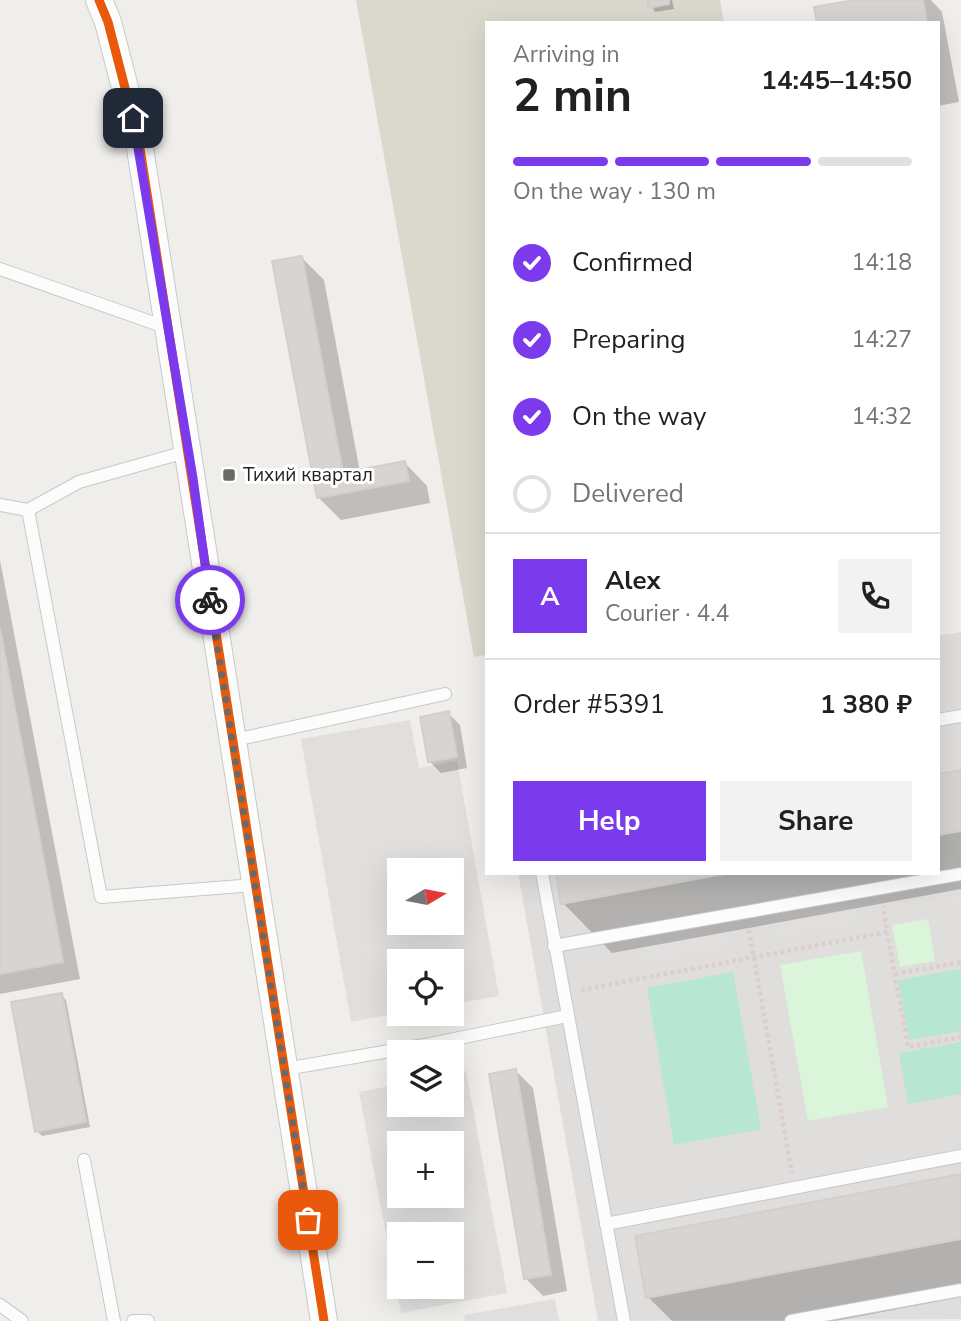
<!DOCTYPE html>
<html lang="en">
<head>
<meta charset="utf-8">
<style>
	:root { --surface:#fff; --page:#f2f2f2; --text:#202124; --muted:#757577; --line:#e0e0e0; --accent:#7c3aed }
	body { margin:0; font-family:"Nunito Sans",sans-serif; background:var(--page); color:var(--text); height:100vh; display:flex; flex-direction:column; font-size:26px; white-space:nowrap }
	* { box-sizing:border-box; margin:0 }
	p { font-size:23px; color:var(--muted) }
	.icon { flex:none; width:38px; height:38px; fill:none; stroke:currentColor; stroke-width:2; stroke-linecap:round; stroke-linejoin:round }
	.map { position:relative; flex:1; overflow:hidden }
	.panel { position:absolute; left:485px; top:21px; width:455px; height:854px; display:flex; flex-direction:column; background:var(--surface); border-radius:0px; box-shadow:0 7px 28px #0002 }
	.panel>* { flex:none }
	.needle { width:46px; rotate:80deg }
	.buttons { position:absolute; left:387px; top:858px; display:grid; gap:14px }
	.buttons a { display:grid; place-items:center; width:77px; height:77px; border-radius:0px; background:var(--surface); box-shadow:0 7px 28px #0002; font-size:35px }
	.pin { position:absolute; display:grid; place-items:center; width:60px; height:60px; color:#fff; margin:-30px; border-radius:14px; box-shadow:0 4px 10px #0006 }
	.courier { position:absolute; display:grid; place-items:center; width:70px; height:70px; margin:-35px; border:5px solid #7c3aed; border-radius:50%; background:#fff; color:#222; box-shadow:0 2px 9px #0007 }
	.summary em { font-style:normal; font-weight:700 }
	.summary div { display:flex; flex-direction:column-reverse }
	.summary { display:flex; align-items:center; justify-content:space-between; height:119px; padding:0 28px }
	h1 { font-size:46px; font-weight:700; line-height:52px }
	.bar { display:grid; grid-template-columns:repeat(4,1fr); gap:10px 7px; align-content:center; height:84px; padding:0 28px }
	.bar i { height:9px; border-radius:5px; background:var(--line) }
	.bar .current { background:var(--accent) }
	.bar p { grid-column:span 4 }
	.line { display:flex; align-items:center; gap:18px; padding:0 28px; border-top:2px solid var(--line) }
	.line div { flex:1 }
	.round { display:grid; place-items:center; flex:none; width:74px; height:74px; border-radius:0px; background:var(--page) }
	ol { padding:0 28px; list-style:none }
	li { display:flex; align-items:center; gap:21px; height:77px }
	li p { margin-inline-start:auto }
	li .icon { padding:7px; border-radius:50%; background:var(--accent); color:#fff; stroke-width:4 }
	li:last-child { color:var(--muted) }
	li i { width:38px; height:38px; border:4px solid var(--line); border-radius:50% }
	.button { display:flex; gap:14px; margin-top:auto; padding:14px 28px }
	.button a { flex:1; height:80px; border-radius:0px; background:var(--accent); color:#fff; font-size:28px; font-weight:700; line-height:80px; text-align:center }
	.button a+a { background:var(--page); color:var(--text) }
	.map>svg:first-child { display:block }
	.residential { fill:#dfdedc }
	.construction { fill:#d9d9cd }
	.park { fill:#daf5da }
	.pitch { fill:#b7e6d2 }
	.parking { fill:#e0dfde; fill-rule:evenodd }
	.shadow { fill:#0003 }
	.building { fill:#d7d4d2; stroke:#d3d0cc; stroke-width:2 }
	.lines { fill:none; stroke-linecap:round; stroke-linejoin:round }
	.service-casing { stroke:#c9c8c7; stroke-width:14 }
	.minor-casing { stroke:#c9c8c7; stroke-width:28 }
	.path { stroke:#dccecd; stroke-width:4.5; stroke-dasharray:3.5 3.5; stroke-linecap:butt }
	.service { stroke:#fdfcfc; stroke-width:12 }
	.minor { stroke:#fdfcfc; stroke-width:26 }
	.cycleway-casing { stroke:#fff; stroke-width:13 }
	.cycleway { stroke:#e8590c; stroke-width:9 }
	.done { stroke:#6a6968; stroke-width:7; stroke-dasharray:0 12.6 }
	.route { stroke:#7c3aed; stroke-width:9 }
	.poi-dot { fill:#6a6968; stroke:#fff; stroke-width:2.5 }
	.labels { text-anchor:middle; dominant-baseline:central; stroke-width:6; stroke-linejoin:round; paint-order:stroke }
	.poi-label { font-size:19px; fill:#222; stroke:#fff; text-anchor:start }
</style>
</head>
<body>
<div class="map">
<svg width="961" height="1321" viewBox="0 0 961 1321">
	<rect width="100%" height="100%" fill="#f0eeeb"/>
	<polygon class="residential" points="961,632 961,1319 598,1321 518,873 938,873 938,636"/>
	<polygon class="construction" points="356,0 720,0 724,23 486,23 486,655 474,657"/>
	<g class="park">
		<polygon points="928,919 935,961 900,967 892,925"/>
		<polygon points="861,951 888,1107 808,1121 780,965"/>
	</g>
	<g class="pitch">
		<polygon points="961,969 961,1031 909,1040 898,980"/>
		<polygon points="733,972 761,1129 674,1145 647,988"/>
		<polygon points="961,1042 961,1094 908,1104 899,1053"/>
	</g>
	<g class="parking">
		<path d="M410,720L419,768L457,761L499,996L452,1004V961H399V1013L351,1022L301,739ZM399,870H452V922H399Z"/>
		<polygon points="961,890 961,906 917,913 915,898"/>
		<polygon points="854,903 858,924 777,938 773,918"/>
		<polygon points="728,928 731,948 642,964 639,944"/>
		<path d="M466,1071L507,1293L401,1313L359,1092L399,1084V1104H452V1074ZM399,1143H452V1195H399ZM399,1234H452V1286H399Z"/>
		<polygon points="555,1299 559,1321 465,1321 464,1315"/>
	</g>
	<g class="shadow">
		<polygon points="649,0 672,0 674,9 655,12"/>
		<polygon points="863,0 931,0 942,12 959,102 938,106 938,23 819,23"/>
		<polygon points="302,258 324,280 360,472 405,463 427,486 430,503 341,520 318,497"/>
		<polygon points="0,560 80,979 0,994"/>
		<polygon points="448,713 460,725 467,768 441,773 429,761"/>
		<polygon points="961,772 961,889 612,953 563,903 557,873 938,873 938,776"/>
		<polygon points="61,995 66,1000 90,1127 42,1136 37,1131"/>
		<polygon points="516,1071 533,1088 567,1291 543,1296 526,1279"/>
		<polygon points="961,1176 961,1297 835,1321 672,1321 648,1297"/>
	</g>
	<g class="building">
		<polygon points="647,0 669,0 669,4 648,8"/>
		<polygon points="854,0 923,0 927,23 817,23 814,7"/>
		<polygon points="302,256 343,473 405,461 409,481 317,498 272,261"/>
		<polygon points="0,629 63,962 0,974"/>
		<polygon points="449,711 457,757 428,762 420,717"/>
		<polygon points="961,770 961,831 938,835 938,774"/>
		<polygon points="556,873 729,873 561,904"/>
		<polygon points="62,993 86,1122 35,1132 11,1002"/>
		<polygon points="516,1069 551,1275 524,1279 489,1074"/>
		<polygon points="961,1174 961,1239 646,1298 635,1236"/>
	</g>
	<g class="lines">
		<g class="service-casing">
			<g id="service">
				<polyline points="0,269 168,328"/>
				<polyline points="0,505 28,510 101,897 254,885"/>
				<polyline points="28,510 79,482 189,451"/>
				<polyline points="938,720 961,716"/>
				<polyline points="230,741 445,694"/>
				<polyline points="542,873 624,1321"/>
				<polyline points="554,946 961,874"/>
				<polyline points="285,1069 430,1044 567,1016"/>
				<polyline points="84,1160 114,1321"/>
				<polyline points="606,1224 961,1156"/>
				<polyline points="0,1305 22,1321"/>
				<polyline points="133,1321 148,1321"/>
				<polyline points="791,1321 961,1290"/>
			</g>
		</g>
		<g class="minor-casing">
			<polyline id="minor" points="99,0 108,22 139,142 324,1321"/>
		</g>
		<g class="path">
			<polyline points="749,930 792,1173"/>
			<polyline points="887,932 908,1047 961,1037"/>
			<polyline points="895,974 961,962"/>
			<polyline points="581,990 887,932 883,906"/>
		</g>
		<use href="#service" class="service"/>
		<use href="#minor" class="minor"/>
		<g class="cycleway-casing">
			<polyline id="cycleway" points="99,0 108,22 139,142 324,1321"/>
		</g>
		<use href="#cycleway" class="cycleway"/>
	</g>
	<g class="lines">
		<polyline class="done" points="210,600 308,1220"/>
		<polyline class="route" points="133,118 193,478 210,600"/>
	</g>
	<rect class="poi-dot" x="222" y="468" width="14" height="14" rx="3.5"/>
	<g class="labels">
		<g class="poi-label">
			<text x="243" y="475">Тихий квартал</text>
		</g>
	</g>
</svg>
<div class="buttons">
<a><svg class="needle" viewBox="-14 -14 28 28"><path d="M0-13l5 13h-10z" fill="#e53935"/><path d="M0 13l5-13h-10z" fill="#757577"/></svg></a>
<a><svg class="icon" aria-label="locate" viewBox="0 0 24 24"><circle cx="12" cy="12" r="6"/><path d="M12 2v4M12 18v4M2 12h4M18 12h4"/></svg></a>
<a><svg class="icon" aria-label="layers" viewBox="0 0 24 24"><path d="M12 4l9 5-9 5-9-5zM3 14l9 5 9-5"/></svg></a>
<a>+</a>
<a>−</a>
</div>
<div class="pin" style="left:308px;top:1220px;background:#ea580c"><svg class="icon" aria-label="bag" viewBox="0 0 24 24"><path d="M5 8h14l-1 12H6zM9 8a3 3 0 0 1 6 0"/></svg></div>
<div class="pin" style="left:133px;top:118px;background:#1f2937"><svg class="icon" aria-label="home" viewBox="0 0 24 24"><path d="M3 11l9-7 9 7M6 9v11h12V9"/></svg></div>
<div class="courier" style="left:210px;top:600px"><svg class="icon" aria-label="bike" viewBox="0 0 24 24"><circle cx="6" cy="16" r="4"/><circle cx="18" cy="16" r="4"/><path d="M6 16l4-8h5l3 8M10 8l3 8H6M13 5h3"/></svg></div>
<section class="panel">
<div class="summary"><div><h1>2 min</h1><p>Arriving in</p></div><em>14:45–14:50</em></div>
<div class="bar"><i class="current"></i><i class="current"></i><i class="current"></i><i></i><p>On the way · 130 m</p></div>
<ol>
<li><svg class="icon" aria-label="check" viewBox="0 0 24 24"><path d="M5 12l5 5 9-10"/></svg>Confirmed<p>14:18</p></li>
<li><svg class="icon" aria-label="check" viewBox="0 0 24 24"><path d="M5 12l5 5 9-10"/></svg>Preparing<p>14:27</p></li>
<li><svg class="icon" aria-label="check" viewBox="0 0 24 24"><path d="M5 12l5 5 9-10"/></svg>On the way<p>14:32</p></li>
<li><i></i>Delivered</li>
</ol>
<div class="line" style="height:126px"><b class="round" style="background:var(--accent);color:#fff">A</b><div><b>Alex</b><p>Courier · 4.4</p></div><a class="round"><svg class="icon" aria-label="phone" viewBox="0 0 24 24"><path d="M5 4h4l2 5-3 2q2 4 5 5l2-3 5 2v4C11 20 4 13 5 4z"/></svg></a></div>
<div class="line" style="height:91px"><div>Order #5391</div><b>1 380 ₽</b></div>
<div class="button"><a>Help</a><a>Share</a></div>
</section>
</div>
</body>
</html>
